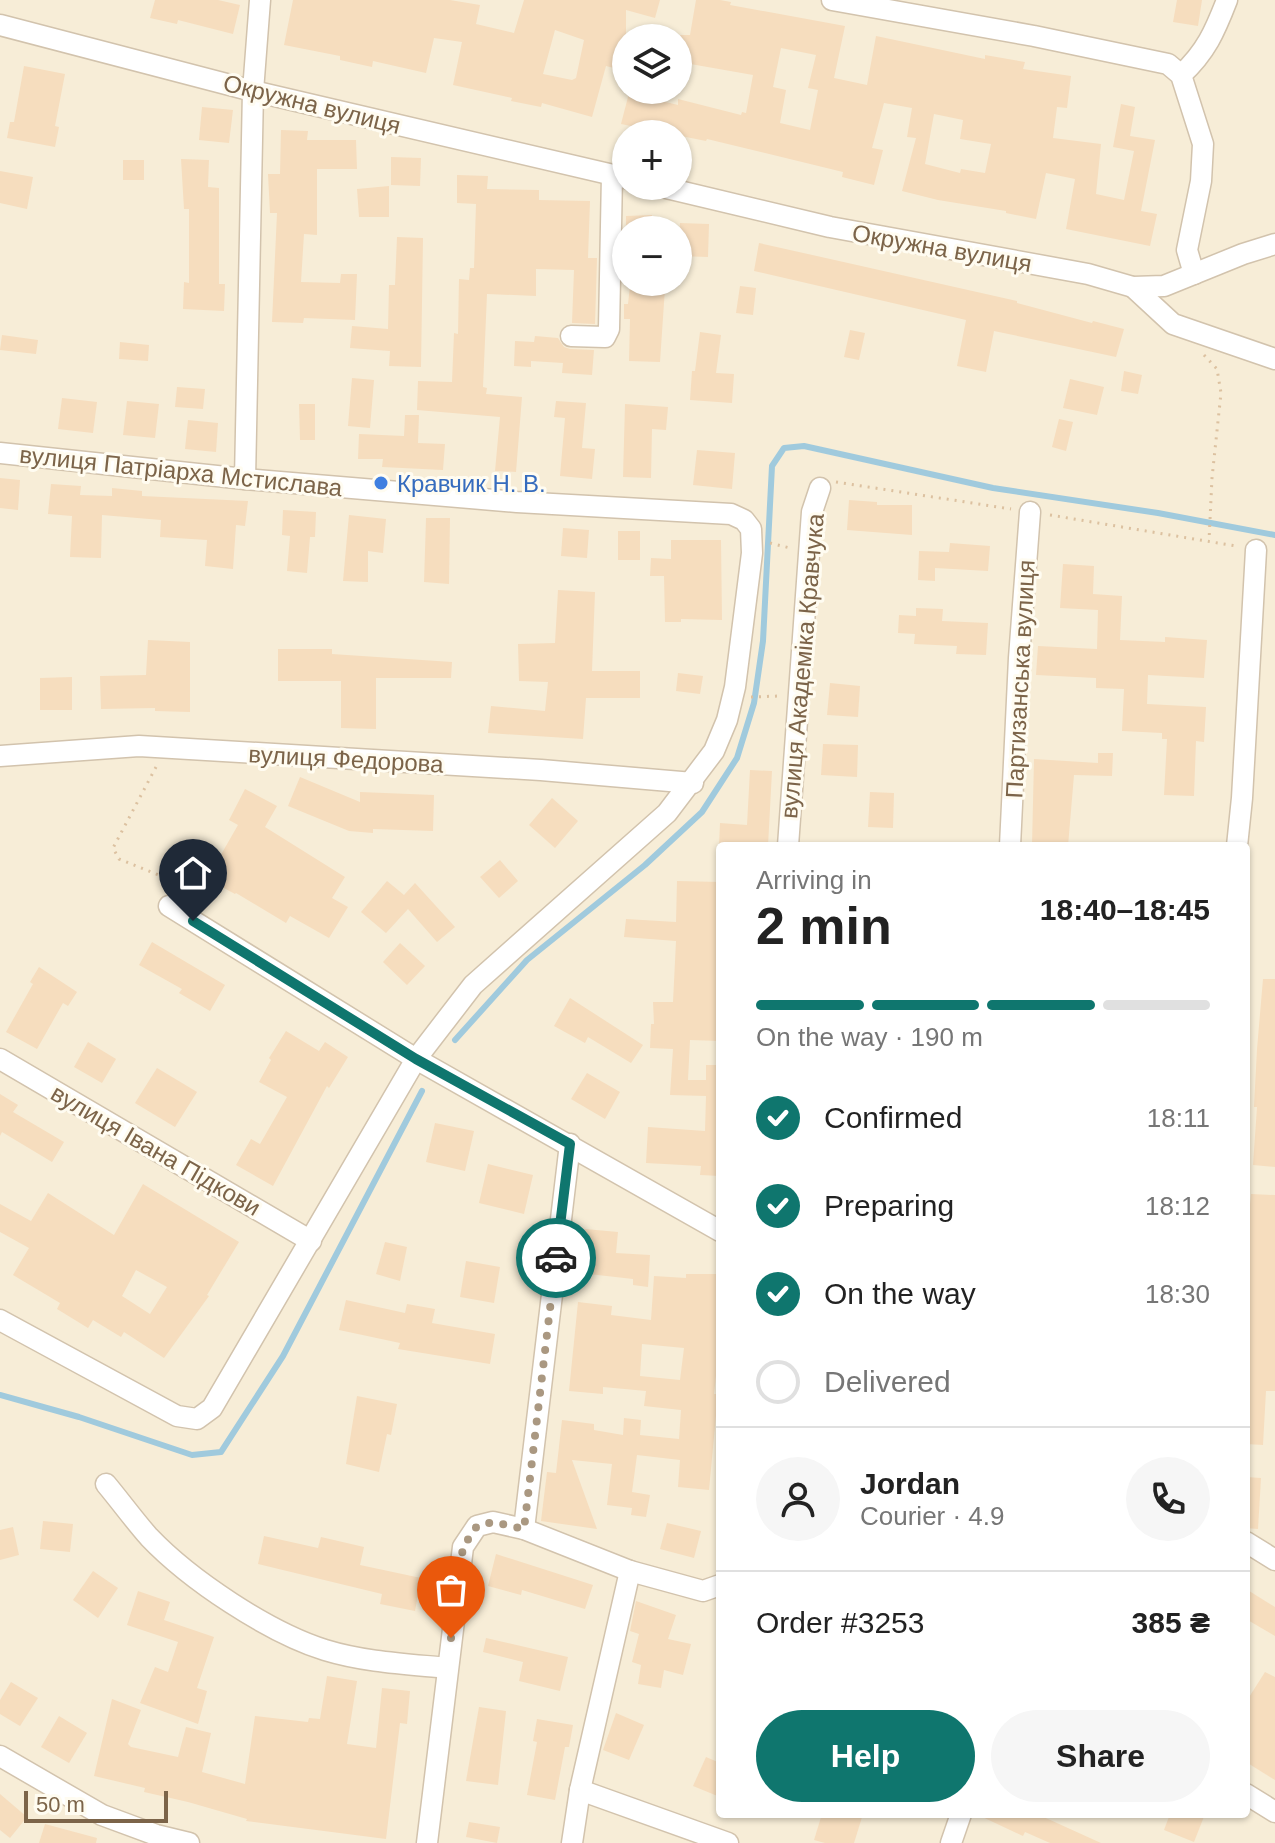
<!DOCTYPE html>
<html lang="en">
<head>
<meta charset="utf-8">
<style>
	:root { --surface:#fff; --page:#f6f6f6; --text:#222; --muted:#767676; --line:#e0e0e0; --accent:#0f766e }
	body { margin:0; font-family:Arial,sans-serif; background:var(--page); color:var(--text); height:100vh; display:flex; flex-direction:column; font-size:30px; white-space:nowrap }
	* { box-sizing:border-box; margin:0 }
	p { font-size:26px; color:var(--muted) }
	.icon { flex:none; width:44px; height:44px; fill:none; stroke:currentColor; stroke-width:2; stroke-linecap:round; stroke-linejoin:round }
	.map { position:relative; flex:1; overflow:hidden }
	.side { position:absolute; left:716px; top:842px; width:534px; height:976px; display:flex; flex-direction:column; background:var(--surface); border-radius:8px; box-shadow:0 2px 6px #0004 }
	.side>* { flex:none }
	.buttons { position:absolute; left:612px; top:24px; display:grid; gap:16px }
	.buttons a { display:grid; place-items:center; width:80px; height:80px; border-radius:50%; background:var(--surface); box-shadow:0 2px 6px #0004; font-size:40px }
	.scale { position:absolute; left:24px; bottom:20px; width:144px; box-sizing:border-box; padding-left:8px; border:4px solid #7c6449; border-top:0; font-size:22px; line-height:28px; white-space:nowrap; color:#7c6449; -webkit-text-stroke:6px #fffcf1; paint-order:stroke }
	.pin { position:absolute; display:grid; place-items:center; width:68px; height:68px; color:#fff; margin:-82px -34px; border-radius:50% 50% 50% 0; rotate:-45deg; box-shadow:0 0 8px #0007 }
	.pin .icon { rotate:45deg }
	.courier { position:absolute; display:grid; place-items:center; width:80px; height:80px; margin:-40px; border:6px solid #0f766e; border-radius:50%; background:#fff; color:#222; box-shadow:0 2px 10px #0007 }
	.head em { font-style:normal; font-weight:700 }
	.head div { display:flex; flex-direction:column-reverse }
	.head { display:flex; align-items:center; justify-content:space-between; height:136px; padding:0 40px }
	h1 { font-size:52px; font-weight:700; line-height:60px }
	.bar { display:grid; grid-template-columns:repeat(4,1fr); gap:12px 8px; align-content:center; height:96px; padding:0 40px }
	.bar i { height:10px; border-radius:6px; background:var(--line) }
	.bar .selected { background:var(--accent) }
	.bar p { grid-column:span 4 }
	.line { display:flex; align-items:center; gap:20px; padding:0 40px; border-top:2px solid var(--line) }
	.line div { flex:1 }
	.round { display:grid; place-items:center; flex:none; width:84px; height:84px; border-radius:42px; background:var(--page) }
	ol { padding:0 40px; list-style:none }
	li { display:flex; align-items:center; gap:24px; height:88px }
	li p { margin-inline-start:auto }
	li .icon { padding:8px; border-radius:50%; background:var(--accent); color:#fff; stroke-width:4 }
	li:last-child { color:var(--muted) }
	li i { width:44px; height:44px; border:4px solid var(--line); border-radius:50% }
	.action { display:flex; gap:16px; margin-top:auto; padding:16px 40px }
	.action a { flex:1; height:92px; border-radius:48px; background:var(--accent); color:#fff; font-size:32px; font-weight:700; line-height:92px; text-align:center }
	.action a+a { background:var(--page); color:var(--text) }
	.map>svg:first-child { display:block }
	.residential { fill:#f7edd7; fill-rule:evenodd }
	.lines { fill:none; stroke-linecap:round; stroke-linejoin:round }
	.stream { stroke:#a0cadd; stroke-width:6 }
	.building { fill:#f6ddbe; fill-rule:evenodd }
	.minor-casing { stroke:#d2c3ad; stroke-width:23 }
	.path { stroke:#dcc1a0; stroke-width:3; stroke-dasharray:2 6; stroke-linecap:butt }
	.minor { stroke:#fff; stroke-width:20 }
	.done { stroke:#aa9881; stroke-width:8; stroke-dasharray:0 14.4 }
	.route { stroke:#0f766e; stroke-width:10 }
	.shop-dot { fill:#3f7fe0; stroke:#fffcf1; stroke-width:3 }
	.labels { text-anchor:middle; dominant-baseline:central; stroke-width:6; stroke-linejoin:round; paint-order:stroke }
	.street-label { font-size:24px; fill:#7c6449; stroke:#fffcf1 }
	.shop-label { font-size:24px; fill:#366cbe; stroke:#fffcf1; text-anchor:start }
</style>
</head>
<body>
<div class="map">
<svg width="1275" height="1843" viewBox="0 0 1275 1843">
	<rect width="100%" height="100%" fill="#fef9e9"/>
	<path class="residential" d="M0,0H1275V1843H0ZM626,38H678V90H626ZM626,134H678V186H626ZM626,230H678V282H626ZM720,846H1246V1814H720Z"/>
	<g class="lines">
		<g class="stream">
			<polyline points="455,1040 527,960 645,865 702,812 737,758 754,703 763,641 772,466 784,448 804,446 993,488 1158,513 1275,535"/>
			<polyline points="0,1395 79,1417 192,1455 221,1452 283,1356 422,1091"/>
		</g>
	</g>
	<g class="building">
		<polygon points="155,0 218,0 240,5 233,34 178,20 177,24 150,18"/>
		<path d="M293,0H450L480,5L476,24L514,33L524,0H660L655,18L626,10V71L606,66L592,117L542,103L541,107L511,101L512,98L453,85L462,42L434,38L426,73L373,61L372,67L340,60V56L284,45ZM555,30L584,40L576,78L572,80L543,74Z"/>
		<path d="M696,0H720L731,2L730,5L845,26L834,78L867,85L876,36L985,59V55L1025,62L1023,69L1071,76L1067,108L1057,107L1053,138L1101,144L1096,194L1124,200L1134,151L1113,147L1121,104L1135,107L1130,136L1155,140L1141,211L1157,214L1150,246L1066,229L1075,179L1046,173L1036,219L1006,213V211L938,200L902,191L916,138L907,137L912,108L884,103L872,148L883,150L874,185L842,177L843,172L707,139L706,141L621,124L629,93L678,105V99L741,115L742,112L746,113L753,75L679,62L680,35H690ZM781,48L816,55L808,88L818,90L810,130L780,123L786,90L773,87ZM934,114L963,120L960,139L991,144L985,173L961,169L960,173L925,164Z"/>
		<polygon points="1177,0 1202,0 1198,26 1173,22"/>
		<polygon points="24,66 65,74 55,126 59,127 55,147 7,138 10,122 14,122"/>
		<polygon points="202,107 233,110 229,143 199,140"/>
		<polygon points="281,130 308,131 307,140 356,140 357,169 317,169 317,235 304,234 301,282 340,283 341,274 357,274 355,320 304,318 303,323 272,322 277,213 270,213 268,174 280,174"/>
		<polygon points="391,157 421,158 420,186 391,185"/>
		<polygon points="181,159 209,160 208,187 219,188 219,284 225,284 224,311 183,309 184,282 189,283 189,209 184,209"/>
		<rect x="123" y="160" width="21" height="20"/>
		<polygon points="0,171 33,177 27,209 0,203"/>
		<polygon points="457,175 488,176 487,189 539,190 539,200 590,201 588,258 597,258 595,324 572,323 574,270 536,269 536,296 487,294 483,387 487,388 486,394 522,397 516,472 495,471 500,417 417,410 418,381 452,382 454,333 458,334 459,279 469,280 470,268 474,268 476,204 457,203"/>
		<polygon points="389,186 389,217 359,217 357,189"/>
		<polygon points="652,215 652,230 626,230 626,216"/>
		<polygon points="680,223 709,224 708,257 678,256"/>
		<polygon points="397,237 423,238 421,367 389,366 390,351 350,348 352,326 388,329 389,285 395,285"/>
		<polygon points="759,243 1017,301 1017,303 1092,323 1093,321 1124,329 1116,357 994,331 986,372 957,366 966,320 754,271"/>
		<polygon points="630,286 665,288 660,362 629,361 630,319 624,319 624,304 628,304"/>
		<polygon points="740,286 756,288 753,315 736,313"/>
		<polygon points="850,330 865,333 859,360 844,357"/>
		<polygon points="700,332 721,335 716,373 734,374 732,403 690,400 692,371 695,371"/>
		<polygon points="2,335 38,340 36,354 0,350"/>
		<polygon points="535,336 558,338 564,347 570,349 594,350 592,375 562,373 563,363 531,361 531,367 514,366 515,341 534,342"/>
		<polygon points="120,342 149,345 148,361 119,359"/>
		<polygon points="1124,371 1142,375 1138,394 1121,391"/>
		<polygon points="352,378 374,380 370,428 348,426"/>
		<polygon points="1070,379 1104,387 1097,415 1063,408"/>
		<polygon points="177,387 205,389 203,409 175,407"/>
		<polygon points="62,398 97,402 93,433 58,429"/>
		<polygon points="127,401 159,404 155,438 123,435"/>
		<polygon points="556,401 586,403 582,448 595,449 592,479 560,476 565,418 554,417"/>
		<polygon points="299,404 315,404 315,440 300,440"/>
		<polygon points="625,404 668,407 666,430 652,429 651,478 623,477"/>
		<polygon points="405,415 419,415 418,443 445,444 443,470 382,467 383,459 358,459 359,434 404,436"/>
		<polygon points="1059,419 1073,422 1066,451 1052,447"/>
		<polygon points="188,420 218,423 216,452 185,449"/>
		<polygon points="697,450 735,453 732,489 693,485"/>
		<polygon points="0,478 20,480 18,510 0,508"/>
		<polygon points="51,484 81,486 80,495 112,496 112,488 142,491 142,496 248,501 245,526 236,525 233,569 205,566 207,540 160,537 161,520 102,515 101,558 70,557 72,516 48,514"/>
		<polygon points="849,500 877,502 877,505 912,505 912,535 847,530"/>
		<polygon points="283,510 316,512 315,537 310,537 307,573 287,571 290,536 282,535"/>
		<polygon points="349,515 386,519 383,553 368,551 368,582 343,581"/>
		<polygon points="426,518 450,518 449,584 424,582"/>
		<polygon points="563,528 589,530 587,558 561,556"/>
		<rect x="618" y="531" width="22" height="29"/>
		<polygon points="671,540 721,540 722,620 681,619 681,622 665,622 664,576 650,576 651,558 671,559"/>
		<polygon points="950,543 990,546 988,571 935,568 935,581 918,580 919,551 949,552"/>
		<polygon points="1063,564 1094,566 1093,594 1122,596 1120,640 1165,642 1165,637 1207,640 1204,678 1148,675 1147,704 1206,707 1204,742 1196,741 1194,796 1164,795 1167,739 1162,739 1162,733 1122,731 1124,689 1096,688 1096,678 1036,675 1038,646 1097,649 1098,610 1060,608"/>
		<polygon points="558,590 595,592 592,671 640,671 640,698 586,698 583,739 488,733 491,706 545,711 548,682 519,681 518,644 555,643"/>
		<polygon points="916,608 943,609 942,621 988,623 986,655 956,654 957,646 914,644 915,634 898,633 899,615 916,616"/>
		<polygon points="148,640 190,642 190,712 155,711 155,708 101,709 100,676 146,675"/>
		<polygon points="278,649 332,649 332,654 452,662 451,678 376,678 376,729 341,728 341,681 278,681"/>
		<polygon points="678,673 703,676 700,694 676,691"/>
		<polygon points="72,677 72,710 40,710 40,678"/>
		<polygon points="830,683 860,686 858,717 827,715"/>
		<polygon points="823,744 858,745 857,777 821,775"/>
		<polygon points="1098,753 1113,753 1112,776 1074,775 1068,846 1032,846 1034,759 1098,763"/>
		<polygon points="750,770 772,771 768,846 719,846 720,823 747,825"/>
		<polygon points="300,777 360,802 360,792 434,795 433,831 373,829 373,833 349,831 288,806"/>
		<polygon points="245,789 277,806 265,827 345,877 332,898 348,907 329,938 290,916 286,923 236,893 235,894 207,879 238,825 229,820"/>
		<polygon points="870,792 894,793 893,828 868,827"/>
		<polygon points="552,798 578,821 555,848 529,825"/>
		<polygon points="500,860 518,881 499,898 480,877"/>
		<polygon points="387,881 404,895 415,883 455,927 437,942 408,909 386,933 361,912"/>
		<polygon points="677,881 720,882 720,1041 690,1040 688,1080 706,1080 706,1065 720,1065 720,1176 700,1175 701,1166 646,1163 648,1127 705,1131 706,1096 670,1095 673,1049 650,1048 651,1024 654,1024 653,1002 673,1002 676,941 624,937 626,919 676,922"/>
		<polygon points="152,942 225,985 210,1011 179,993 182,989 139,965"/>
		<polygon points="400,943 425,966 407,985 383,962"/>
		<polygon points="39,967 77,992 68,1006 63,1003 37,1049 6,1032 33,984 30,982"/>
		<polygon points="1263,979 1275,979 1275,1167 1253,1165 1257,1107 1254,1107 1257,1049"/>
		<polygon points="570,998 643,1045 631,1063 588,1037 585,1043 554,1026"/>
		<polygon points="286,1031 319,1051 325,1042 348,1057 329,1088 327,1086 273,1186 236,1165 251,1139 260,1144 287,1097 259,1082 271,1060 269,1058"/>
		<polygon points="88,1042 116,1059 102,1083 74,1067"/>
		<polygon points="157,1068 197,1092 175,1127 135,1103"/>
		<polygon points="587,1073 620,1092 605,1119 571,1099"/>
		<polygon points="0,1094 18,1105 13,1112 64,1142 52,1162 2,1132 0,1136"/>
		<polygon points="435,1123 474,1131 465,1171 426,1162"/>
		<polygon points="488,1164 533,1175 524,1214 479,1203"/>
		<path d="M143,1184L239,1242L207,1295L209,1296L164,1358L124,1332L121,1337L93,1320L88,1328L57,1309L60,1303L13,1275L29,1248L0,1232V1204L31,1221L48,1193L114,1235ZM136,1270L167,1287L150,1314L122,1296Z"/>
		<polygon points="1251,1194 1275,1195 1275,1391 1266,1391 1263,1445 1246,1444 1246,1246"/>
		<polygon points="585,1229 618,1232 616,1253 650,1255 648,1287 633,1285 633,1279 580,1273"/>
		<polygon points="385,1242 407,1247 400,1281 376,1274"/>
		<polygon points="466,1261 500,1267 494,1303 460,1297"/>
		<path d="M686,1274H720V1339L714,1394H718L709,1490L678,1487L680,1460L637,1455L632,1492L650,1495L646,1517L631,1515L632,1508L607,1505L612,1464L572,1460L597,1529L541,1521L547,1472L556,1473L562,1420L594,1424V1430L623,1435L624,1418L641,1420L640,1435L679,1439L681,1410L644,1406L646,1391L603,1387V1394L569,1391L578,1302L612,1306L611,1315L651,1320L654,1276L686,1278ZM642,1344L684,1348L680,1380L640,1376Z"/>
		<polygon points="346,1300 405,1313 407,1304 435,1309 432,1323 495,1334 490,1364 398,1349 400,1343 339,1330"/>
		<polygon points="357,1396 397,1404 391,1435 387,1434 379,1472 346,1464"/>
		<polygon points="1246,1477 1261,1478 1258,1529 1246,1528"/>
		<polygon points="43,1521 73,1524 70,1552 40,1549"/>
		<polygon points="667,1523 701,1531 694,1558 660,1549"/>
		<polygon points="13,1527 19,1555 0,1560 0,1530"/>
		<polygon points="264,1536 318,1548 321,1537 364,1547 360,1565 421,1578 415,1611 380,1604 382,1594 258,1564"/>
		<polygon points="496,1554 593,1585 585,1609 522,1590 521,1595 488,1586"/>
		<polygon points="93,1571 118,1588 98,1618 73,1600"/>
		<polygon points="1246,1589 1275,1607 1275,1636 1246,1619"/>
		<polygon points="138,1591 170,1602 164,1620 214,1637 197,1688 207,1691 198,1724 140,1703 155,1667 168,1672 178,1642 127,1625"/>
		<polygon points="636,1601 676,1615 668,1639 691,1644 683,1675 664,1670 661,1688 638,1684 641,1665 632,1662 639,1634 630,1631"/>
		<polygon points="486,1638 568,1657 560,1691 519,1681 523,1662 483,1652"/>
		<polygon points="1265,1672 1275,1677 1275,1780 1246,1762 1246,1702"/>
		<polygon points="327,1676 357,1681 347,1744 376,1748 382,1688 410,1691 407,1724 400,1723 386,1839 246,1821 247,1819 188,1802 144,1792 145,1788 94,1776 112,1699 141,1710 128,1744 131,1747 178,1757 186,1727 211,1733 202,1772 245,1784 255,1716 308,1722 309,1718 320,1719"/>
		<polygon points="11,1682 38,1698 20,1726 0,1714 0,1700"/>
		<polygon points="479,1707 506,1711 498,1785 466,1781"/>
		<polygon points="616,1713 644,1725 629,1760 603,1750"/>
		<polygon points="59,1716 87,1733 69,1763 41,1747"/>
		<polygon points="537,1719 573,1725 569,1747 565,1747 555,1800 527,1795 537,1742 533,1741"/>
		<polygon points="706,1757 720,1763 720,1797 693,1786"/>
		<polygon points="0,1794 27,1817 10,1838 0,1830"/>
		<polygon points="822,1814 863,1814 854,1843 825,1843 814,1840"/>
		<polygon points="976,1814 1037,1814 1101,1843 1050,1843 1025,1832 1023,1836"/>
		<polygon points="1170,1814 1205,1814 1194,1842 1164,1830"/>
		<polygon points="469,1822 500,1827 497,1843 466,1837"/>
		<polygon points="45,1824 97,1838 96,1843 39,1843"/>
	</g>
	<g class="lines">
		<g class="minor-casing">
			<g id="minor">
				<polyline points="832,0 1034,36 1168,64 1181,75 1203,144 1201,181 1187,250 1194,274"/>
				<polyline points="0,25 253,91 626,178"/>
				<path d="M1181,75C1206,52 1215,31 1227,0"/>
				<polyline points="658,186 830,227 1088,274 1133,287 1164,286 1243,254 1275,244"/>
				<polyline points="1133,287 1173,324 1275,359"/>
				<polyline points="571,336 605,337 609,329 612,175"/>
				<polyline points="0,453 245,479 517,502 731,514 744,520 751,529 752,553 735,687 727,720 714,751 667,813 473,985 416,1059 212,1408 197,1419 177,1416 0,1320"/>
				<polyline points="245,479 253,91 260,0"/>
				<polyline points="0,756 139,746 541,770 693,783"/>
				<polyline points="788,846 812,512 820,488"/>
				<polyline points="1010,846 1019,658 1030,512"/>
				<polyline points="1237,846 1242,798 1256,550"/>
				<polyline points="169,906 416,1059 720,1231"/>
				<polyline points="0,1059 311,1241"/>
				<path d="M106,1484C121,1502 134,1520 149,1537C190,1580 268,1632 325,1650C364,1662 406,1664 447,1668"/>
				<polyline points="524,1529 570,1144"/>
				<polyline points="1246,1542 1275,1560"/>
				<polyline points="0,1756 102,1815 156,1835 189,1843"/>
				<polyline points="580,1790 728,1843"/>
				<polyline points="1246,1794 1275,1812"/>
				<polyline points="427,1843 463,1547 477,1526 493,1522 524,1529 630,1571 703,1591 720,1585"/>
				<polyline points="572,1843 580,1790 630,1571"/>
				<polyline points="951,1843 961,1814"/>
			</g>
		</g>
		<g class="path">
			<polyline points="1204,355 1217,369 1221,393 1212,478 1209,541"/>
			<polyline points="836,482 1011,509"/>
			<polyline points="1050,515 1236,546"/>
			<polyline points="770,543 790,548"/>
			<polyline points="751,697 779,696"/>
			<polyline points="156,767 113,848 119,859 161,876 171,888"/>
		</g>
		<use href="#minor" class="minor"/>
	</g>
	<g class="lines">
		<polyline class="done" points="451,1638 463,1547 477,1526 493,1522 524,1529 556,1258"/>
		<polyline class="route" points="193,921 416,1059 570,1144 556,1258"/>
	</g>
	<circle class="shop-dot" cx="381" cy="483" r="8"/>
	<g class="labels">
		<g class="street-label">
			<text transform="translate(312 104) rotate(14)">Окружна вулиця</text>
			<text transform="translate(942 248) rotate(10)">Окружна вулиця</text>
			<text transform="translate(181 471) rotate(6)">вулиця Патріарха Мстислава</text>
			<text transform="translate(802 666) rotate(-85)">вулиця Академіка Кравчука</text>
			<text transform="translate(1020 679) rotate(-87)">Партизанська вулиця</text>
			<text transform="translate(346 759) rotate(3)">вулиця Федорова</text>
			<text transform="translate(156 1150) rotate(30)">вулиця Івана Підкови</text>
		</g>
		<g class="shop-label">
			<text x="397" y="483">Кравчик Н. В.</text>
		</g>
	</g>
</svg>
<div class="buttons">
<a><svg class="icon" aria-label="layers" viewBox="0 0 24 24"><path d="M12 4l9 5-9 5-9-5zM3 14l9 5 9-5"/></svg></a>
<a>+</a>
<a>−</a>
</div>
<div class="scale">50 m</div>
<div class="pin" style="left:451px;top:1638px;background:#ea580c"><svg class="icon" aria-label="bag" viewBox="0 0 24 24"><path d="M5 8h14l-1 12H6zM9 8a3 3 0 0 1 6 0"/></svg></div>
<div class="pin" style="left:193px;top:921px;background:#1f2937"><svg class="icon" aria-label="home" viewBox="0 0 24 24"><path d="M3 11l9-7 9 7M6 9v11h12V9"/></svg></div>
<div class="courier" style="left:556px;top:1258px"><svg class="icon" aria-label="car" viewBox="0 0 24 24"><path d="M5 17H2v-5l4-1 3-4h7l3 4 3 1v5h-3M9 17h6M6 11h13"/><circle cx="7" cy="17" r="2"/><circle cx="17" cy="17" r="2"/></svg></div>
<section class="side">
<div class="head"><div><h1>2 min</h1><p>Arriving in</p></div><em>18:40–18:45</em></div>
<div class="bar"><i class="selected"></i><i class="selected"></i><i class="selected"></i><i></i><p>On the way · 190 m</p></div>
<ol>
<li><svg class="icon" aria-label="check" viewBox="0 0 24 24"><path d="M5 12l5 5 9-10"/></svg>Confirmed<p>18:11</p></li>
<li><svg class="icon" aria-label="check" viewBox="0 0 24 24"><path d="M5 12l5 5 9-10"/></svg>Preparing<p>18:12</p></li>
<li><svg class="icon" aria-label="check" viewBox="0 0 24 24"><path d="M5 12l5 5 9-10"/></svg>On the way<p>18:30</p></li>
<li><i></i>Delivered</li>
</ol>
<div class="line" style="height:144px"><a class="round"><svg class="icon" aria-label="person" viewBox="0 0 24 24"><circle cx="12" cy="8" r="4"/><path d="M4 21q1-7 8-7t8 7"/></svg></a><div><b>Jordan</b><p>Courier · 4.9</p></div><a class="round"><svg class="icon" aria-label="phone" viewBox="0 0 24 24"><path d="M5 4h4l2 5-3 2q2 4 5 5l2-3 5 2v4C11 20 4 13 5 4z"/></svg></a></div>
<div class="line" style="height:104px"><div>Order #3253</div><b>385 ₴</b></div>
<div class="action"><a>Help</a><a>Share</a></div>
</section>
</div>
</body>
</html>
